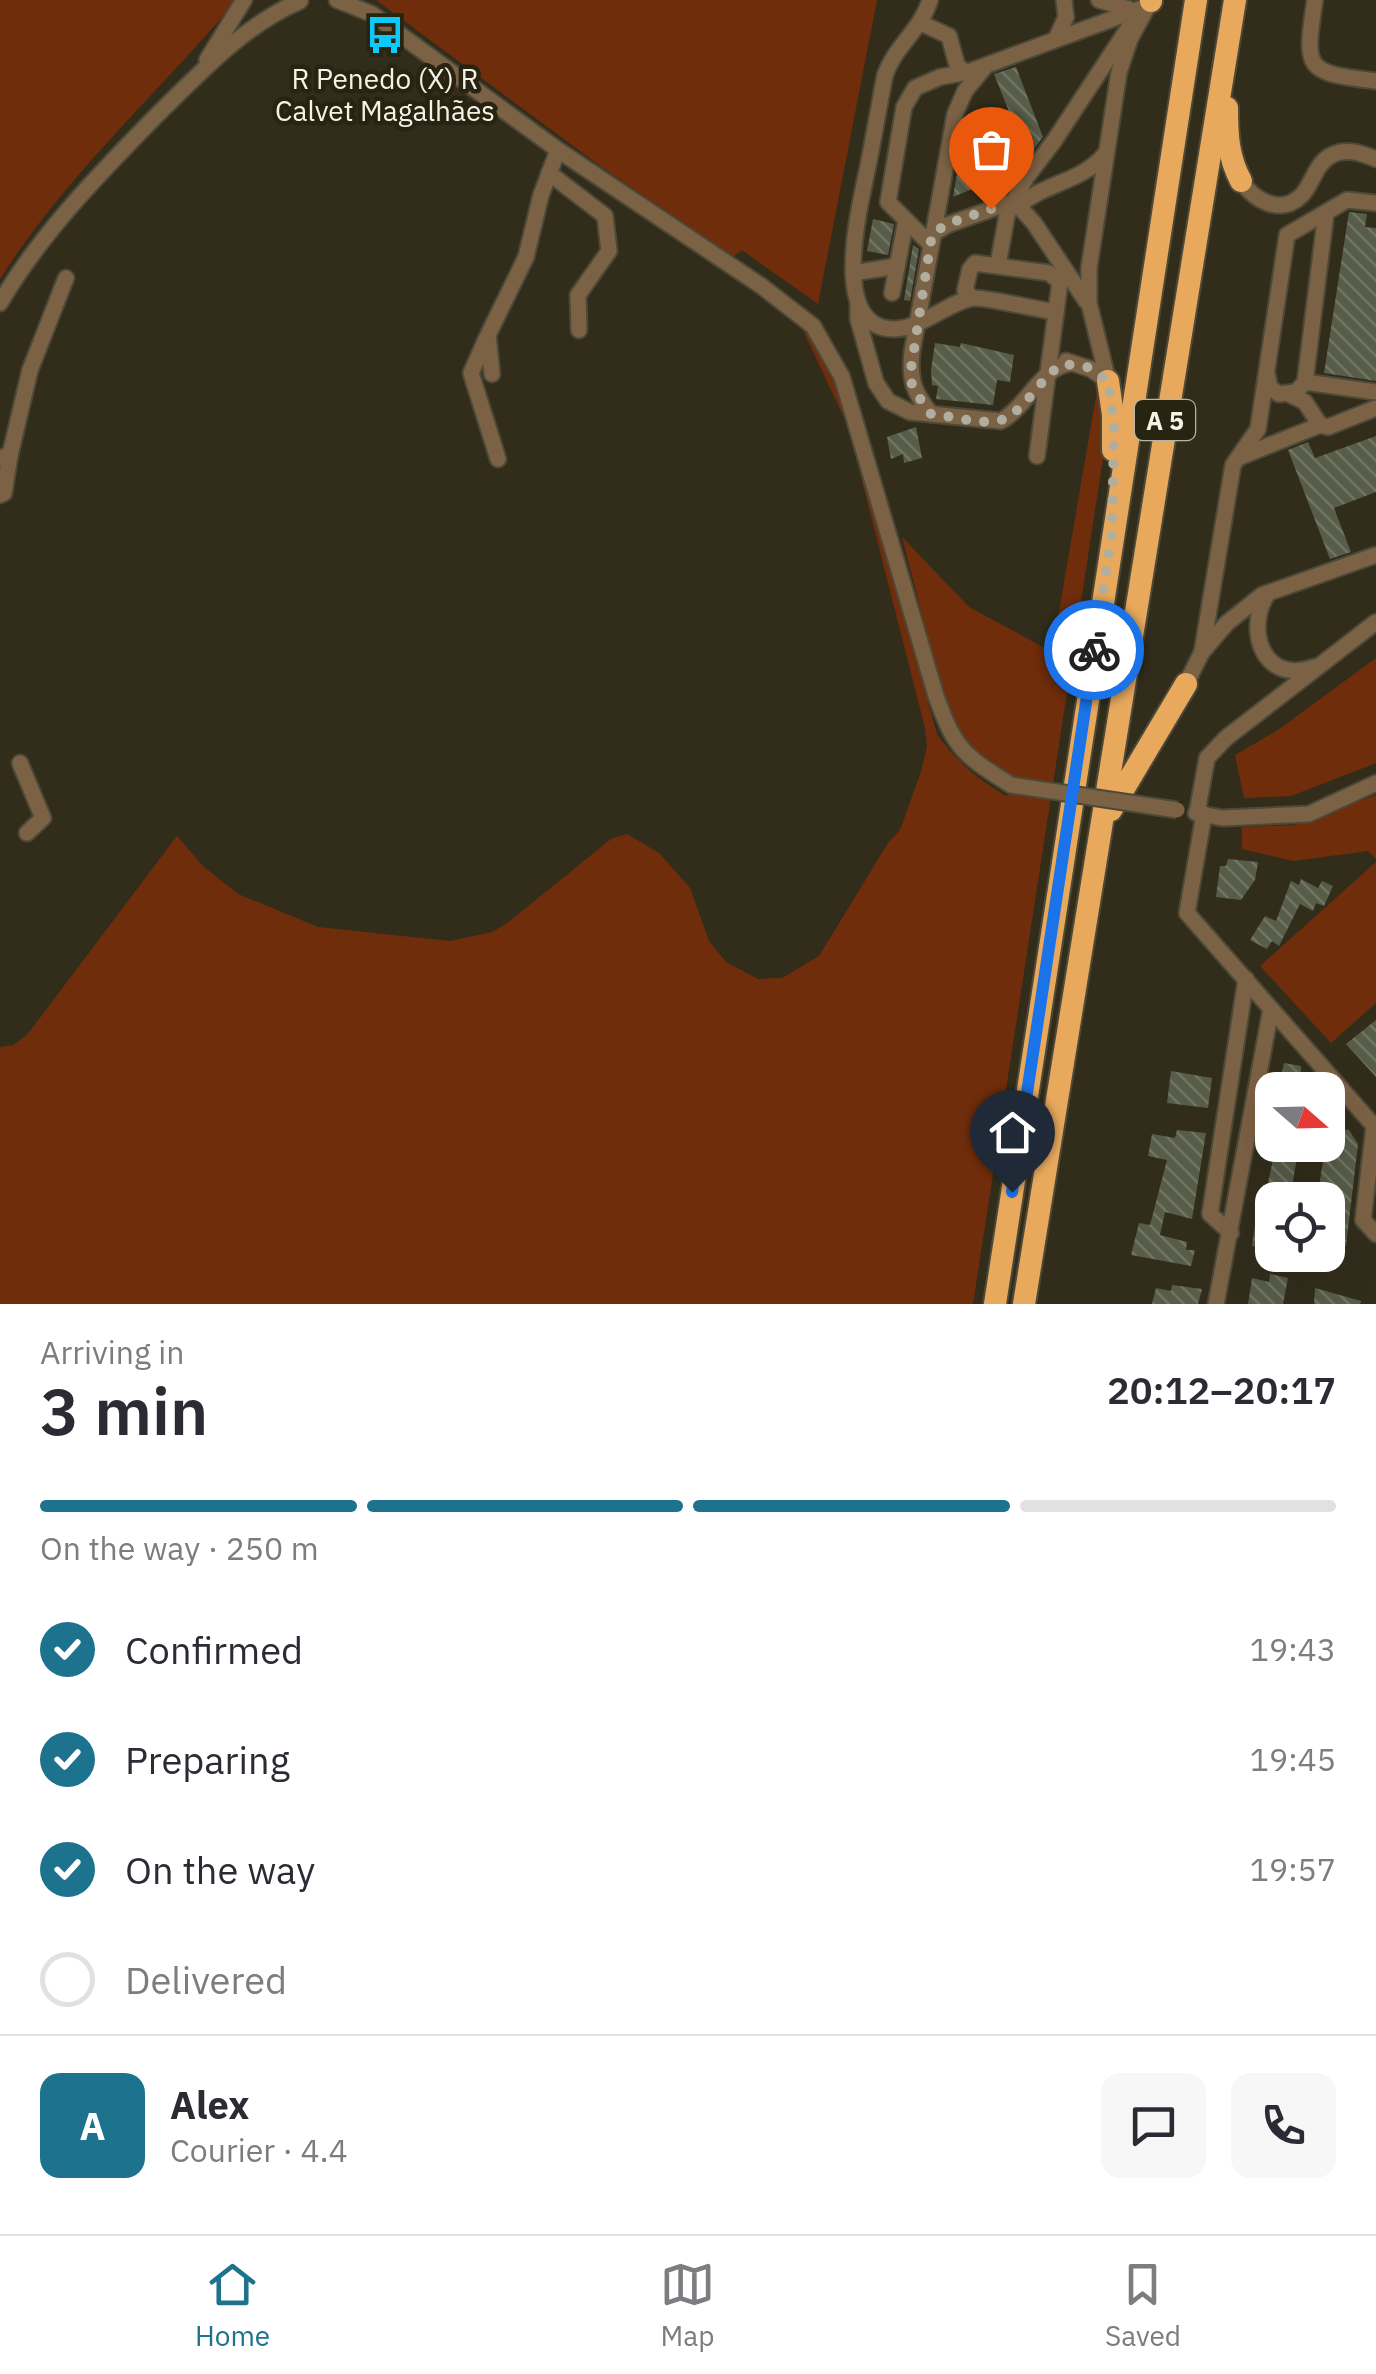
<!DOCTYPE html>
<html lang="en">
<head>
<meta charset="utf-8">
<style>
	:root { --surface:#fff; --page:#f7f7f7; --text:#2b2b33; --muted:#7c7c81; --line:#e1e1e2; --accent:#1d738d }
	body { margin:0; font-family:"IBM Plex Sans",sans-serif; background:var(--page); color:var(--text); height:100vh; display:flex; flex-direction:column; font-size:38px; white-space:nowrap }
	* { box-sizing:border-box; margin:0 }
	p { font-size:32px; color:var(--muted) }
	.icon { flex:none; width:55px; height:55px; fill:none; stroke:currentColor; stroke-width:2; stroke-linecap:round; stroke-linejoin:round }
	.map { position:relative; height:1304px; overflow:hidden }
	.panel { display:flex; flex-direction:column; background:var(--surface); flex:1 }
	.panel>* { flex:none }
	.needle { width:65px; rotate:110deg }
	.tools { position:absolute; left:1255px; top:1072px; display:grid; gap:20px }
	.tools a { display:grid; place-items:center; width:90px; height:90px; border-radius:20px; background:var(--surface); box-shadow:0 10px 40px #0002; font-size:50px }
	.pin { position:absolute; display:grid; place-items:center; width:85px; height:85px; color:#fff; margin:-102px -42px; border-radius:50% 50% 50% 0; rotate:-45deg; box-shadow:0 0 10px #0007 }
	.pin .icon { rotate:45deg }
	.courier { position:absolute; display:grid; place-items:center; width:100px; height:100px; margin:-50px; border:8px solid #1a73e8; border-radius:50%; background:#fff; color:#222; box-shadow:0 2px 12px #0007 }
	.headline em { font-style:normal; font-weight:600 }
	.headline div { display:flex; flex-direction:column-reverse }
	.headline { display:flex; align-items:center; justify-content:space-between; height:170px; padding:0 40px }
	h1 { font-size:65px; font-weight:600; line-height:75px }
	.bar { display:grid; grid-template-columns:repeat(4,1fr); gap:15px 10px; align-content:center; height:120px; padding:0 40px }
	.bar i { height:12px; border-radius:8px; background:var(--line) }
	.bar .current { background:var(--accent) }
	.bar p { grid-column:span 4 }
	.line { display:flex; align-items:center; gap:25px; padding:0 40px; border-top:2px solid var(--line) }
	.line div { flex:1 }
	.round { display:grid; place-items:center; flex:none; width:105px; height:105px; border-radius:20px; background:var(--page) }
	ol { padding:0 40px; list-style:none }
	li { display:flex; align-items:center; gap:30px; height:110px }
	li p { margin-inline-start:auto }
	li .icon { padding:10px; border-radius:50%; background:var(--accent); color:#fff; stroke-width:4 }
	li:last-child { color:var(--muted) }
	li i { width:55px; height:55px; border:5px solid var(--line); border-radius:50% }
	.tabs { display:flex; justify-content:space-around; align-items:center; height:140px; border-top:2px solid var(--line); background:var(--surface); font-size:28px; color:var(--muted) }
	.tabs a { display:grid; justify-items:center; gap:5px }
	.tabs .current { color:var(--accent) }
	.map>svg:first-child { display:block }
	.grass { fill:#702d0b }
	.building { fill:url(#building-back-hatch) }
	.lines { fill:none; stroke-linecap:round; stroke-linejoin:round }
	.minor-casing { stroke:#4d4938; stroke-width:19 }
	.highway-casing { stroke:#4d4938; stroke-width:26 }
	.minor { stroke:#7c6245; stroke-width:15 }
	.highway { stroke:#e8a95d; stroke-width:22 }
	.minor-bridge-casing { stroke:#4d4938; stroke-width:19; stroke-linecap:butt }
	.minor-bridge { stroke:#7c6245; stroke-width:15 }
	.done { stroke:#b1aea0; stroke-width:10; stroke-dasharray:0 18 }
	.route { stroke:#1a73e8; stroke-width:12 }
	.labels { text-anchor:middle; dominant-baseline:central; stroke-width:9; stroke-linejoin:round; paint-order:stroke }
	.shield { fill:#282412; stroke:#b8b5a7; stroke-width:2.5 }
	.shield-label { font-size:25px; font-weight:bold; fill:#f5f3e7 }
	.poi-label { font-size:28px; fill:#f5f3e7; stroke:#282412 }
</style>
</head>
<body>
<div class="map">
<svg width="1376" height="1304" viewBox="0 0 1376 1304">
	<defs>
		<pattern id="building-back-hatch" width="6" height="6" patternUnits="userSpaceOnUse" patternTransform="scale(2.5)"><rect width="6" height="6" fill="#575d49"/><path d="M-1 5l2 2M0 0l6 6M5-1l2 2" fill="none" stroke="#707563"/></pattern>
	</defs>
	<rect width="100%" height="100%" fill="#322d1b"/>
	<g class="grass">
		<path d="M0,0H237C158,93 66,175 0,279Z"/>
		<polygon points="376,0 877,0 818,304 742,250 733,257 596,163"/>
		<path d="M800,324L832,365L937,734C956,761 978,780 1007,796L1011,775L977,754L956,731L944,700L902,537L969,607L1052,652L1098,385L1106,439L973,1304H0V1047L13,1045L27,1035L177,836L203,866L238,894L318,927L450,941L492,932L506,924L611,839L627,834L659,853L690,888L709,941L726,962L758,979L782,978L819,956L888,843L900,830L921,772L927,747L925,728L848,426Z"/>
		<polygon points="1376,658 1376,763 1291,796 1244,798 1235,755 1278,730"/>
		<polygon points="1376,795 1376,859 1368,851 1293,861 1242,849 1242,827 1294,825"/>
		<polygon points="1376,862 1376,1003 1331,1043 1260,966"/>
	</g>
	<g class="building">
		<polygon points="1016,67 1043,137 1027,158 1019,138 996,147 1008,174 953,197 963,138 1012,119 994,74"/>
		<polygon points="1349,212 1367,214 1365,227 1376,228 1376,381 1324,373"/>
		<polygon points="873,219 894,224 888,255 867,251"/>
		<polygon points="913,245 919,249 910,301 904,300"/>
		<polygon points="935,343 960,347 961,343 1014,355 1010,382 997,380 993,405 936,399 938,386 932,385 931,370"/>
		<polygon points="916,427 922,458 904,463 903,454 891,459 887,437"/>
		<polygon points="1376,436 1376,492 1334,508 1351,552 1330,559 1288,450 1308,442 1315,458"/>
		<polygon points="1228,859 1258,862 1255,880 1241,900 1216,897 1220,866 1226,866"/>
		<polygon points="1301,879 1318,888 1322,881 1333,886 1324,906 1316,903 1313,911 1300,904 1279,946 1272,941 1267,949 1250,940 1265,916 1276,921 1291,881 1299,885"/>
		<polygon points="1376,1020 1376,1077 1346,1044"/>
		<polygon points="1284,1063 1301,1066 1301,1077 1311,1080 1309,1090 1278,1090"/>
		<polygon points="1171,1071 1212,1078 1208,1108 1167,1103"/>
		<polygon points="1328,1128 1349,1130 1358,1144 1346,1246 1328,1244 1328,1200 1317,1200"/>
		<polygon points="1177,1130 1206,1133 1192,1219 1165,1212 1160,1235 1187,1242 1186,1250 1195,1250 1191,1266 1131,1255 1139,1223 1150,1225 1167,1160 1148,1156 1152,1134 1175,1138"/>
		<polygon points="1276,1145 1299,1145 1292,1187 1268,1183"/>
		<polygon points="1256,1218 1272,1222 1272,1250 1252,1246"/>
		<polygon points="1270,1274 1288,1278 1283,1304 1248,1304 1252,1278 1269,1282"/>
		<polygon points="1172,1285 1202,1289 1198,1304 1152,1304 1156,1288 1171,1291"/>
		<polygon points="1315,1288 1361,1301 1360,1304 1314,1304"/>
	</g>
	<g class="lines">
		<g class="minor-casing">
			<g id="minor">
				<path d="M337,0L372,14L558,150L760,285L813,326L842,377L936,696C955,749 963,755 1011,785"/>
				<path d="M930,0C921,30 895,46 885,75C879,106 874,136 868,166C861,202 827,329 894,329C921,329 950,301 973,298C987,297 1038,310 1056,312L1060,282L1049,273L975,263L970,269L965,290L972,298"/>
				<polyline points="1099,0 1129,9"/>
				<path d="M1315,0C1304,70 1305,73 1376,81"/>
				<polyline points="921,23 949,36 957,65 966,73"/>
				<polyline points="1056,39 1066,17 1064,0"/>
				<polyline points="207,60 244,0"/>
				<polyline points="549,173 605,216 609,251 578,295 579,330"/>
				<path d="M1241,181C1255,201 1281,216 1302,195C1313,183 1315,165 1330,156C1345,147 1361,153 1376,159"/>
				<path d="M1018,206C1046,182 1083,182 1106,153"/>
				<polyline points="932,234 947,225 1014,201 1026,178 1054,141 1129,27"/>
				<polyline points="930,244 888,202 904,107 915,88 940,77 968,72 1142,8 1151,1"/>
				<polyline points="998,265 1007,215 1014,201 1034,223 1086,301"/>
				<polyline points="853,273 897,266"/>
				<polyline points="892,293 906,220"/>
				<path d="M0,303C41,233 100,173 157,115C200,73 244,25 300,1"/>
				<path d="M858,306V319L876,383L888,401L910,412L1001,421C1027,407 1041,366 1072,363"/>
				<polyline points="486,339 471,373 498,459"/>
				<polyline points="1066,361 1091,369 1108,381"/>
				<polyline points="492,374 488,335 526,257 541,195 558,150"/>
				<polyline points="1267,374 1270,388 1279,394 1296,392 1305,382 1326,213"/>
				<polyline points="1108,381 1089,303 1089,268 1119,72 1130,39 1149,4"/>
				<polyline points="1305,382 1376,392"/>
				<polyline points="1289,394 1305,402 1320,425"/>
				<path d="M931,414C914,393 909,380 912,352L955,114L965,91L984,68"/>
				<polyline points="1037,456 1056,312"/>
				<polyline points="1240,457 1320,425 1328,427 1376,408"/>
				<polyline points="0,458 10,455 30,370 66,278"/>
				<polyline points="0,495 4,493 10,455"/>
				<path d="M1266,596C1245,633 1265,685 1314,667"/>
				<polyline points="1202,652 1233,465 1258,429 1287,235 1347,200 1376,203"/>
				<polyline points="1186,684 1202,652 1227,623 1262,595 1376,555"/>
				<polyline points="20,763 43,818 27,833"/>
				<polyline points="1196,813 1222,818 1309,814 1376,783"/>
				<polyline points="1197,813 1207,758 1226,738 1376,622"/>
				<polyline points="1204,814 1187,913 1374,1126 1363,1220 1376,1234"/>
				<polyline points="1231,1233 1210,1214 1246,979"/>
				<polyline points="1216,1304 1271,1009"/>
			</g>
		</g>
		<g class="highway-casing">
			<g id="highway">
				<polyline points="1151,1 1151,0"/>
				<path d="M1227,108C1227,135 1228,157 1241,181"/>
				<polyline points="1108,381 1113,415 1113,450"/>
				<polyline points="1111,810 1186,684"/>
				<polyline points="995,1304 1196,0"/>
				<polyline points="1024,1304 1235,0"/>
			</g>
		</g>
		<use href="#minor" class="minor"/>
		<use href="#highway" class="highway"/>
		<g class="minor-bridge-casing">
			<polyline id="minor-bridge" points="1011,785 1177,810"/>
		</g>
		<use href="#minor-bridge" class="minor-bridge"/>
	</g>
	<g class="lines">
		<path class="done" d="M991,209L947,224L932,234L910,375L913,389L931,414C952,416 975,424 996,421C1021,419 1040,376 1063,364L1087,367L1108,381L1114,424L1112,533L1094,650"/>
		<polyline class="route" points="1012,1192 1094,650"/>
	</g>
	<defs>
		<g id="bus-bare" transform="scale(3)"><path d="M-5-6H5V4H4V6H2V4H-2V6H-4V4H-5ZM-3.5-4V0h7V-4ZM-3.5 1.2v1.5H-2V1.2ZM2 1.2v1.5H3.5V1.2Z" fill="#0bcafa" stroke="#282412" stroke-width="2.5" paint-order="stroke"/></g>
	</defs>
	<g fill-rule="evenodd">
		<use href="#bus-bare" x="385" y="35"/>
	</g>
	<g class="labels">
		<rect class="shield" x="1135" y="400" width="60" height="40" rx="8"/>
		<g class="shield-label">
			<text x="1165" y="420">A 5</text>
		</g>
		<g class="poi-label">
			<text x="385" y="78">R Penedo (X) R<tspan x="385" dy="32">Calvet Magalhães</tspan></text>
		</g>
	</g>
</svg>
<div class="tools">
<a><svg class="needle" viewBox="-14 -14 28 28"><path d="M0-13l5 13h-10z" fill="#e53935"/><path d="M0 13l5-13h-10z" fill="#7c7c81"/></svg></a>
<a><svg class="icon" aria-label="locate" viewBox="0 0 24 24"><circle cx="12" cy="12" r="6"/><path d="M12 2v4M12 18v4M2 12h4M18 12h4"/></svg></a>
</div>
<div class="pin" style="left:991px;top:209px;background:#ea580c"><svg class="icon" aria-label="bag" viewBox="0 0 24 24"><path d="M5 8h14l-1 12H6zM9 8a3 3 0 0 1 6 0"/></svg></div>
<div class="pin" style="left:1012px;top:1192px;background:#1f2937"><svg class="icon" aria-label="home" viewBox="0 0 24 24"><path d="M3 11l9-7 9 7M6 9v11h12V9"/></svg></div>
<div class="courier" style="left:1094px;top:650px"><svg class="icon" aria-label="bike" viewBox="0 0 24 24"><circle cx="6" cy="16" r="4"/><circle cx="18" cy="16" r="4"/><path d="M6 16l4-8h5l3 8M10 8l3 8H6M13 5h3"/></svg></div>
</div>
<section class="panel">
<div class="headline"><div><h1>3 min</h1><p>Arriving in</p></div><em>20:12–20:17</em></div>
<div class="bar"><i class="current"></i><i class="current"></i><i class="current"></i><i></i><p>On the way · 250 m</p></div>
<ol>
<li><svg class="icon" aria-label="check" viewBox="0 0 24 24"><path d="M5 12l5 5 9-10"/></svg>Confirmed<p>19:43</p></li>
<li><svg class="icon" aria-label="check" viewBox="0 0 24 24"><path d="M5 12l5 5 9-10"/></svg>Preparing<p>19:45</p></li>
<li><svg class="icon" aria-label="check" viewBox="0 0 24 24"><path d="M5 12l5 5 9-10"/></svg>On the way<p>19:57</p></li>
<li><i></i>Delivered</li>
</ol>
<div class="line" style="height:180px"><b class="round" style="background:var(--accent);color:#fff">A</b><div><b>Alex</b><p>Courier · 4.4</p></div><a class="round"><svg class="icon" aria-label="chat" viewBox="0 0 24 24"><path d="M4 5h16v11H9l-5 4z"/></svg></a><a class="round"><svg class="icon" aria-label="phone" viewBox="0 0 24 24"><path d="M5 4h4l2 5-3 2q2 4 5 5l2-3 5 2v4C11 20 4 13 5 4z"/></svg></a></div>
</section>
<nav class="tabs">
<a class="current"><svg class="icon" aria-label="home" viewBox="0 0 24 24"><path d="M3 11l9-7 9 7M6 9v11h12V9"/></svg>Home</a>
<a><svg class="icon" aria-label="map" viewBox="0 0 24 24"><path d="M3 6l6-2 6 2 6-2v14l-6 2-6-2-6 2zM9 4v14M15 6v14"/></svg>Map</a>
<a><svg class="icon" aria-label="saved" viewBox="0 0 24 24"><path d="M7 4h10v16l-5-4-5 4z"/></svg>Saved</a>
</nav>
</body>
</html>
